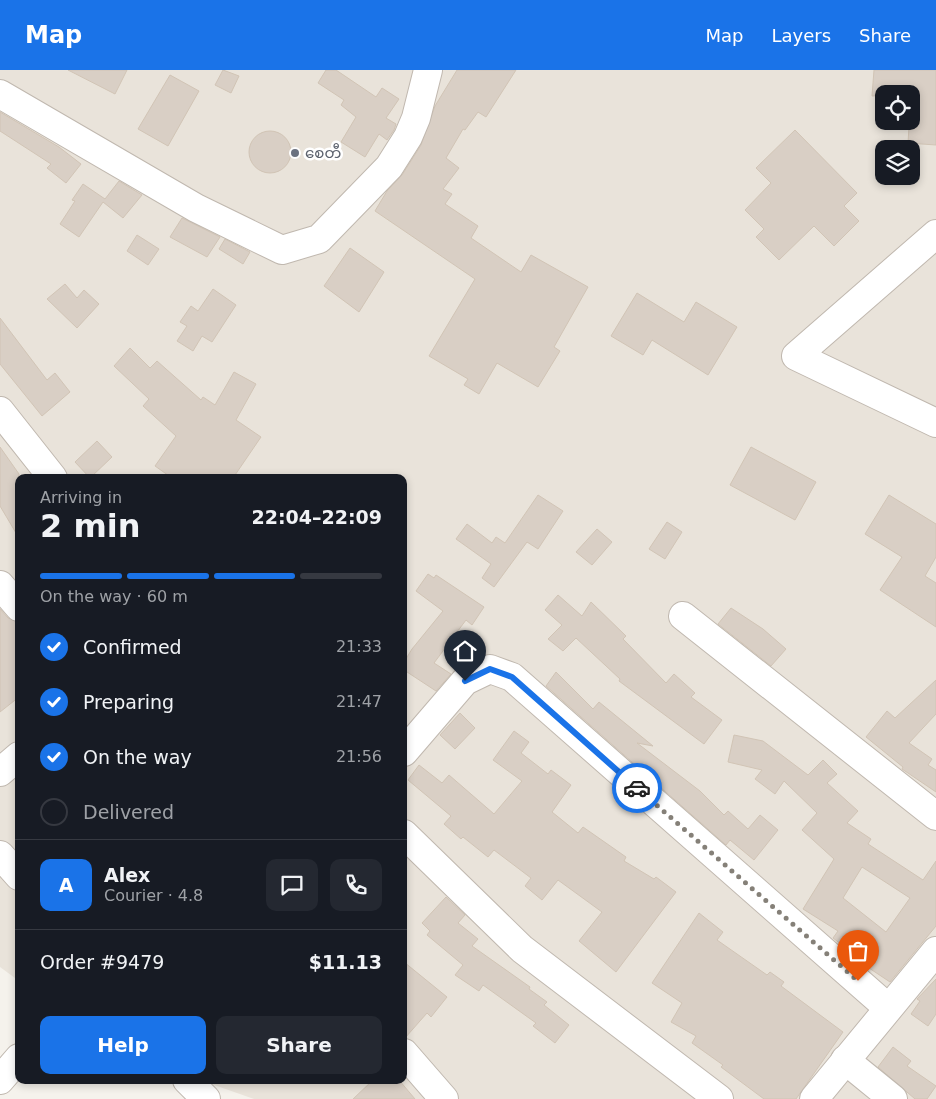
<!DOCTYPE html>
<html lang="en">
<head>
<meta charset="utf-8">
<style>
	:root { --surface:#171b24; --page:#242831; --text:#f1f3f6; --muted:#9ea1a6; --line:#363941; --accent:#1a73e8 }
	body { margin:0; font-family:"DejaVu Sans","Noto Sans Myanmar",sans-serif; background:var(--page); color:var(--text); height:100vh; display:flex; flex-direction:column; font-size:19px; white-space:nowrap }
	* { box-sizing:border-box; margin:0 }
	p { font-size:16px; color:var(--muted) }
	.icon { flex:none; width:28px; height:28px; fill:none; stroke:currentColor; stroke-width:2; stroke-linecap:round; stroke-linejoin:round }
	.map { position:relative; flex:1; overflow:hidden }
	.details { position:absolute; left:15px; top:404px; width:392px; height:610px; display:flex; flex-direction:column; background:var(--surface); border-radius:10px; box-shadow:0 2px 8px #0003 }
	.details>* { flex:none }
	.tools { position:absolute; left:875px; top:15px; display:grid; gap:10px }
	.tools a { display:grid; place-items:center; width:45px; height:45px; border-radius:10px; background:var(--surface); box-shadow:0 2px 8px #0003; font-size:25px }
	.pin { position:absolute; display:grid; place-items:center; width:42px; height:42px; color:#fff; margin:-51px -21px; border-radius:50% 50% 50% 0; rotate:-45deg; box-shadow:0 0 5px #0007 }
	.pin .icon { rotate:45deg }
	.courier { position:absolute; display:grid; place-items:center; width:50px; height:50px; margin:-25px; border:4px solid #1a73e8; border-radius:50%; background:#fff; color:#222; box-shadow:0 1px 6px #0007 }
	.overview em { font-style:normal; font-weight:600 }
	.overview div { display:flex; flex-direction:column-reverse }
	.overview { display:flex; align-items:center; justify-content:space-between; height:85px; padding:0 25px }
	h1 { font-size:32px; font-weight:600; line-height:38px }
	.bar { display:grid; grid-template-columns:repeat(4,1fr); gap:8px 5px; align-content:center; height:60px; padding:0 25px }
	.bar i { height:6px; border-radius:4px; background:var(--line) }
	.bar .selected { background:var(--accent) }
	.bar p { grid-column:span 4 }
	.line { display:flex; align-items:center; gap:12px; padding:0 25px; border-top:1px solid var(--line) }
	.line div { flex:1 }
	.round { display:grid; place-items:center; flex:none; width:52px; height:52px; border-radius:10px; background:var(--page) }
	ol { padding:0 25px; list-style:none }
	li { display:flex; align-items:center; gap:15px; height:55px }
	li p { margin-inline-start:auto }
	li .icon { padding:5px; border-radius:50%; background:var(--accent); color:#fff; stroke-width:4 }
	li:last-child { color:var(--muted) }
	li i { width:28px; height:28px; border:2px solid var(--line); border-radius:50% }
	.button { display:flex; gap:10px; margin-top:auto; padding:10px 25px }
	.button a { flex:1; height:58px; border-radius:10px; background:var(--accent); color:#fff; font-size:20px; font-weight:600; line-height:58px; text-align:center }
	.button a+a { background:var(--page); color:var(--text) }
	header { display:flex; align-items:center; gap:30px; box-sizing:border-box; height:70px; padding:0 25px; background:var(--accent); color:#fff }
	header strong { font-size:24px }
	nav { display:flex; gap:28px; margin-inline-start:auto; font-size:18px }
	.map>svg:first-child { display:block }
	.residential { fill:#e9e3da; fill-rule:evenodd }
	.building { fill:#d9cfc5; stroke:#d1c4b5; fill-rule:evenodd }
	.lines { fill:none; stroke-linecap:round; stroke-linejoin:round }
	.minor-casing { stroke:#c0b8af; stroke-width:30 }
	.minor { stroke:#fff; stroke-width:28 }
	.done { stroke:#858078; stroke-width:5; stroke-dasharray:0 9 }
	.route { stroke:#1a73e8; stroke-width:6 }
	.worship-dot { fill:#6b7280; stroke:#fff; stroke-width:2 }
	.labels { text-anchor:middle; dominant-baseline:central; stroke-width:5; stroke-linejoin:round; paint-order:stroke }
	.worship-label { font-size:15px; fill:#5b616d; stroke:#fff; text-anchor:start }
</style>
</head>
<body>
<header>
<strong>Map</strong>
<nav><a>Map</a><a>Layers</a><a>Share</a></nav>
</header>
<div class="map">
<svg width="936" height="1029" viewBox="0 0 936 1029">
	<rect width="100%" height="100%" fill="#f5f2ec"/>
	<path class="residential" d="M0,0H936V1029H254L200,1010H404V408H19V911L0,897ZM884,24H911V51H884ZM884,79H911V106H884Z"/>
	<g class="building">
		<polygon points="68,0 127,0 115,24"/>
		<polygon points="223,0 239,6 231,23 215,15"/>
		<polygon points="326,0 336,0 376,27 382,18 399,29 386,48 396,54 394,60 387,70 379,64 365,87 341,72 356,47 341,35 344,30 318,13"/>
		<polygon points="457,0 516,0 486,47 478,42 465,60 463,59 446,88 459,98 443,119 452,124 445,134 478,156 471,168 521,202 531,185 588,217 554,277 560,281 538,317 497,293 479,324 464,315 468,309 429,286 475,209 375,141 387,121 402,105 421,75 435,36"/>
		<polygon points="874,0 936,0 936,75 908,73 911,24 872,26"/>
		<polygon points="170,5 199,21 168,76 138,59"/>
		<polygon points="0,42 59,77 81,94 66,113 47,98 51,94 0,61"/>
		<polygon points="795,60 857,123 844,136 859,151 834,176 814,156 779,190 756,167 764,159 745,140 771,113 756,98"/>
		<circle cx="270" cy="82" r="21"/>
		<polygon points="119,111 142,125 123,148 103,132 79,167 60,154 75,131 72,130 83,114 105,129"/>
		<polygon points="182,148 220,167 207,187 170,167"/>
		<polygon points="137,165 159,179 148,195 127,181"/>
		<polygon points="225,169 250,182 243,194 219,179"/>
		<polygon points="350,178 384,202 359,242 324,216"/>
		<polygon points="65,214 77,228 84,220 99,234 77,258 47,229"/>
		<polygon points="213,219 236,235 212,272 202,266 193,281 177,271 187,256 180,252 191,236 198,241"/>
		<polygon points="637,223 684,252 696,232 737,257 708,305 652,270 643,285 611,266"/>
		<polygon points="0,248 47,310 55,303 70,322 42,346 0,294"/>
		<polygon points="130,278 150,298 157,291 201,330 203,327 215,335 234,302 256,314 236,350 261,367 233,408 172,408 155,396 176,366 143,336 149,329 114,296"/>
		<polygon points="97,371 112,387 90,408 75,392"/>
		<polygon points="0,377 19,404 19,468 0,436"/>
		<polygon points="751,377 816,412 795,450 730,415"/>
		<polygon points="538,425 563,441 538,479 527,472 494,517 482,508 491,494 456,469 467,454 492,473 496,467 505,473"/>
		<polygon points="889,425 936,454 936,487 925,506 936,513 936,557 880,520 902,487 865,464"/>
		<polygon points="667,452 682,462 665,489 649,479"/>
		<polygon points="597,459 612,472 592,495 576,482"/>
		<polygon points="428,504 434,508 436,505 484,537 472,555 466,550 434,593 451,604 436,621 404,600 404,592 412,579 443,541 416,521"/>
		<polygon points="558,525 582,546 591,532 626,566 623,569 666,613 674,604 695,623 691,627 722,650 704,674 619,611 620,609 576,568 563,581 548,569 562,555 545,540"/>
		<polygon points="731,538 763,559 786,579 771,596 718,554"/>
		<polygon points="0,539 8,548 19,552 19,627 0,642"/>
		<polygon points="556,602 593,639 599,632 653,676 637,673 700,721 724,745 728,741 748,759 760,745 778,760 754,790 730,770 726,775 546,616"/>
		<polygon points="936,610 936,644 909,673 932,689 928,695 936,700 936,722 902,699 903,697 866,667 887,641 895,648"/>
		<polygon points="460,643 475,658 455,679 440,665"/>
		<polygon points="514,661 529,672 521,683 548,704 551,700 571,715 552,742 578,763 583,757 626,787 624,791 654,809 656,807 676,822 616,902 579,871 602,842 558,810 542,830 525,816 531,808 494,780 488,787 463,767 461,769 444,754 451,746 408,710 419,695 442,713 449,705 494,744 522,711 493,690"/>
		<path d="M734,665L763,671L808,705L823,690L837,704L827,713L858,741L847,753L871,769L868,774L923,810L936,791V856L890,912L866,896L867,894L833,868L838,861L803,839L834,789L802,760L817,743L784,711L775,724L755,709L762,700L728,692ZM862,797L910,828L886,862L843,828Z"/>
		<polygon points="446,827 465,845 458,853 478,869 472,876 530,917 529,919 547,932 544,935 569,955 555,973 533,956 536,953 483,915 479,921 455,905 463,895 427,865 430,861 422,853"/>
		<polygon points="699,843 723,862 717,870 767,905 770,902 784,912 781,916 843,962 796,1029 764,1029 721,997 723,995 692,973 696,966 671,952 682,933 652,913"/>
		<polygon points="404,892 447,927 431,947 427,943 405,968"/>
		<polygon points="936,909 936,944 928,956 911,944 920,931 917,929"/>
		<polygon points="893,977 911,991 907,996 936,1016 927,1029 915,1029 878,997"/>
		<polygon points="373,1010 399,1010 415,1029 353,1029"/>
	</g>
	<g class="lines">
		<g class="minor-casing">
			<g id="minor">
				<polyline points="0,24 196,138 282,180 319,169 389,97 408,67 416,48 428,0"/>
				<polyline points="936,164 796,286 936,353"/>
				<polyline points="0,341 53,408"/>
				<polyline points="0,515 19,537"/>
				<polyline points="683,546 936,746"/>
				<polyline points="404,682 465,611 490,599 512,607 887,937"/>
				<polyline points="0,702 19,686"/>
				<polyline points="404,764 522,879 719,1029"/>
				<polyline points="0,785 19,806"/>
				<polyline points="404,983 444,1029"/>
				<polyline points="845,990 893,1029"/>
				<polyline points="0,1010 19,988"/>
				<polyline points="187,1010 206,1029"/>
				<polyline points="814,1029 936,881"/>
			</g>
		</g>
		<use href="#minor" class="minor"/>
	</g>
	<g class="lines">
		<polyline class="done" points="637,718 858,911"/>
		<polyline class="route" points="465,611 490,599 512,607 637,718"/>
	</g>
	<circle class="worship-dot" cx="295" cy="83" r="5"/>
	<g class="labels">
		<g class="worship-label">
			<text x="305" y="83">စေတီ</text>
		</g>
	</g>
</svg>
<div class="tools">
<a><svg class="icon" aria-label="locate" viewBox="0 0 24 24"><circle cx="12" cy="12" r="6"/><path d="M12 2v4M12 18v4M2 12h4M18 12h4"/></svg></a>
<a><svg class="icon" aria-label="layers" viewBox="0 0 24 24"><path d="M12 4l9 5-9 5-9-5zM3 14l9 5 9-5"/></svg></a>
</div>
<div class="pin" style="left:858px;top:911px;background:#ea580c"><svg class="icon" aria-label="bag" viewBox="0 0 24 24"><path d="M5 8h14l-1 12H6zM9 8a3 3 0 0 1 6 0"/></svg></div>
<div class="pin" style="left:465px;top:611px;background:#1f2937"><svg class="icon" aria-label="home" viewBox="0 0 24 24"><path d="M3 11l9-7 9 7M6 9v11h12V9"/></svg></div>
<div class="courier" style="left:637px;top:718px"><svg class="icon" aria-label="car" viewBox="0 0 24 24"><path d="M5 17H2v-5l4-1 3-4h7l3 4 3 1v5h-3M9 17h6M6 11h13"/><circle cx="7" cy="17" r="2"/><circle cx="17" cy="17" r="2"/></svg></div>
<section class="details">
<div class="overview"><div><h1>2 min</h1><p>Arriving in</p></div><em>22:04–22:09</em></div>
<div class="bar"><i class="selected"></i><i class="selected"></i><i class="selected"></i><i></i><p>On the way · 60 m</p></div>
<ol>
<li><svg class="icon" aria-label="check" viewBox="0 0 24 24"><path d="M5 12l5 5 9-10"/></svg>Confirmed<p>21:33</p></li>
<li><svg class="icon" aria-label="check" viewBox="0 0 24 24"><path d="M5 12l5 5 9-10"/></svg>Preparing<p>21:47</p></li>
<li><svg class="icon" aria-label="check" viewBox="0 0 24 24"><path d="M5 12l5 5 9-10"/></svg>On the way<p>21:56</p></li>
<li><i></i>Delivered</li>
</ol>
<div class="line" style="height:90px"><b class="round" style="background:var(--accent);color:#fff">A</b><div><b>Alex</b><p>Courier · 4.8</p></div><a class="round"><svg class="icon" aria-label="chat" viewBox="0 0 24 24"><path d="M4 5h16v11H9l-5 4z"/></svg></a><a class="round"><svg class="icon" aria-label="phone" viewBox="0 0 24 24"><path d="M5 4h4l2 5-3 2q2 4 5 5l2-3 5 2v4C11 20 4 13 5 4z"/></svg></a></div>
<div class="line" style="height:65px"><div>Order #9479</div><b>$11.13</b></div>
<div class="button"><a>Help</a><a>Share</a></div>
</section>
</div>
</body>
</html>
